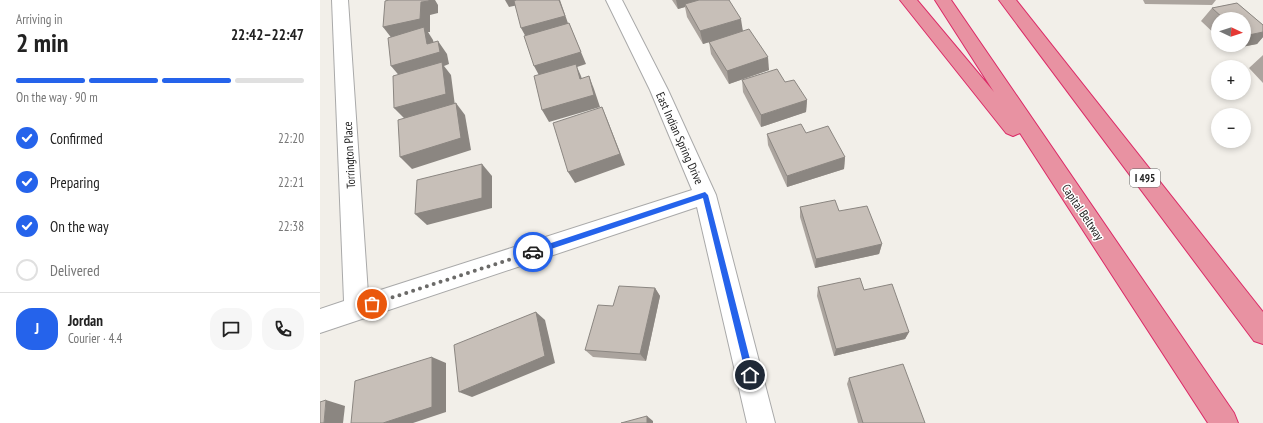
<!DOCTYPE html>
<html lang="en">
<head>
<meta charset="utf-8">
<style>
	:root { --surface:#fff; --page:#f6f6f6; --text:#222; --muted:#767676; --line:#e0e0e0; --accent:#2563eb }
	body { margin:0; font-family:"PT Sans Narrow",sans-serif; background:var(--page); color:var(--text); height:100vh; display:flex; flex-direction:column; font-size:15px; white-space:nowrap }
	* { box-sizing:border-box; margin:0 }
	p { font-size:13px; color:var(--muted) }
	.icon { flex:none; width:22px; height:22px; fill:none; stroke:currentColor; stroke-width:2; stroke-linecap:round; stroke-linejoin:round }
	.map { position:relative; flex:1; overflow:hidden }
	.drawer { display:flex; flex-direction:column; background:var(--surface); width:320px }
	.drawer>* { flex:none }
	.needle { width:26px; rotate:94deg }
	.buttons { position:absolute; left:891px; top:12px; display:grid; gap:8px }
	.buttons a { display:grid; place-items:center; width:40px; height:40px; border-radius:50%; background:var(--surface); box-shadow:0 2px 6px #0003; font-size:20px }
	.pin { position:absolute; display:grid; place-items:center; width:34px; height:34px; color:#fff; margin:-17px; border:2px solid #fff; border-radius:50%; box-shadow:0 1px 4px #0007 }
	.courier { position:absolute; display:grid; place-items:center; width:40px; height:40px; margin:-20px; border:3px solid #2563eb; border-radius:50%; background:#fff; color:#222; box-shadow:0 1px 5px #0007 }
	.summary em { font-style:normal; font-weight:700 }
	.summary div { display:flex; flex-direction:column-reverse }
	.summary { display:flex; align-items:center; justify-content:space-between; height:68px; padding:0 16px }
	h1 { font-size:26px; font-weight:700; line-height:30px }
	.bar { display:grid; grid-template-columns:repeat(4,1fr); gap:6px 4px; align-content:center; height:48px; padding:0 16px }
	.bar i { height:5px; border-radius:3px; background:var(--line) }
	.bar .current { background:var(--accent) }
	.bar p { grid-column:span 4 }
	.line { display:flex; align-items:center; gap:10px; padding:0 16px; border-top:1px solid var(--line) }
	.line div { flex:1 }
	.round { display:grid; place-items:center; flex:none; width:42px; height:42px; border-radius:16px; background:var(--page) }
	ol { padding:0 16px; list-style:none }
	li { display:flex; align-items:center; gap:12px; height:44px }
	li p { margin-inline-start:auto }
	li .icon { padding:4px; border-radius:50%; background:var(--accent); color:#fff; stroke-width:4 }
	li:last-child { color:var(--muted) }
	li i { width:22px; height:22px; border:2px solid var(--line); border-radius:50% }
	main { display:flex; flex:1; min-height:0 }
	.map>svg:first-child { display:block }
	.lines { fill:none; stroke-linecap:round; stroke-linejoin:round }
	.street-casing { stroke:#a9a9a9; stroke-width:2 }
	.highway-casing { stroke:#dc2a67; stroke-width:2 }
	.street { fill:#fff; fill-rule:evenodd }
	.highway { fill:#e892a2; fill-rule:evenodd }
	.wall { fill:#aba49e }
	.shaded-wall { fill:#8b8681 }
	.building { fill:#c7bfb8; stroke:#8b8681 }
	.route { fill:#2563eb }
	.done { stroke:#6b6a68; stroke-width:4; stroke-dasharray:0 7.2 }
	.labels { text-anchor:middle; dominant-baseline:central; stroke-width:3; stroke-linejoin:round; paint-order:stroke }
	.shield { fill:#fff; stroke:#646464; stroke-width:1 }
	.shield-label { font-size:11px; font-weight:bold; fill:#222 }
	.street-label { font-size:12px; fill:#222; stroke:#fff }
</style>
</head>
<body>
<main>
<section class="drawer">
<div class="summary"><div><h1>2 min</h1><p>Arriving in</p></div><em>22:42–22:47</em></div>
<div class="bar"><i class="current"></i><i class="current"></i><i class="current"></i><i></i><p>On the way · 90 m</p></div>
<ol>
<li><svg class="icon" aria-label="check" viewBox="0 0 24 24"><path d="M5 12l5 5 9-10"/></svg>Confirmed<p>22:20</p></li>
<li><svg class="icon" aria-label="check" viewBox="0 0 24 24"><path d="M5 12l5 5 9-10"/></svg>Preparing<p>22:21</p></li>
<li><svg class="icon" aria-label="check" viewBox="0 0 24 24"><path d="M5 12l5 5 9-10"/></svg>On the way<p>22:38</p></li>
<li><i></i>Delivered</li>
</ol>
<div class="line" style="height:72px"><b class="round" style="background:var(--accent);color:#fff">J</b><div><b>Jordan</b><p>Courier · 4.4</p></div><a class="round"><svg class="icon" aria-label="chat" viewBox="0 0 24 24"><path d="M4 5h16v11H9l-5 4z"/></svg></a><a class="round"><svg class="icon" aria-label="phone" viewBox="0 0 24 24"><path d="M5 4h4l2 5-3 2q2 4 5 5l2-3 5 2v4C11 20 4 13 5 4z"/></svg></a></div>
</section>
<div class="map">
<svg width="943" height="423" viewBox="0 0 943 423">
	<rect width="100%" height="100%" fill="#f2efe9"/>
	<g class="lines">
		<g class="street-casing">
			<polygon id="street" points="12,0 28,0 48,294 372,190 330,90 286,0 302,0 348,90 396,195 455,423 427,423 377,207 0,333 0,309 24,301"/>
		</g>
		<g class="highway-casing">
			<g id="highway">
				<polygon points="580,0 597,0 674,92 615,0 631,0 914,413 918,423 888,423 700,133 693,136 686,133"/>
				<polygon points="679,0 696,0 943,312 943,344 934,341"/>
			</g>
		</g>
		<use href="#street" class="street"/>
		<use href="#highway" class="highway"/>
	</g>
	<g class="wall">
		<polygon points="352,0 409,0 423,31 449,70 409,84 391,54 389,42 383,44 367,17 365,7 358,9"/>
		<polygon points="823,0 896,0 892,5 825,4"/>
		<polygon points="917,3 943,25 943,37 937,44 911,49 907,45 924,45 924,19 898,19 898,37 881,21 892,8"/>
		<polygon points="943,55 943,83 929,68 942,56"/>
		<polygon points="422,80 465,82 487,100 486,112 441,127 423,92"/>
		<polygon points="486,133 525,157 524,169 467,187 448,145 447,134"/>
		<polygon points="480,207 519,211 562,244 559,254 495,268 480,217"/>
		<polygon points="498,287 544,290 589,332 585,339 514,356 497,296"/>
		<polygon points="335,288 340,296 326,361 273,357 265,350 293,306"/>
		<polygon points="529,378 605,423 538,423 527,384"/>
	</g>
	<g class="shaded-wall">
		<polygon points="109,0 115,0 118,5 118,13 110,15 110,32 108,32 113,40 116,53 118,41 127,54 129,64 124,66 131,75 135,106 86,120 74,108 82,79 71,66 73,40 63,27 101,2"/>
		<polygon points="185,0 221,0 189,7"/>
		<polygon points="239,0 240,0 241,3 250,29 208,41 201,28"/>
		<polygon points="356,0 388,0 365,4 365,7 358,9"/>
		<polygon points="421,19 423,32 383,44 380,31"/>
		<polygon points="249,23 266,64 257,67 261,76 266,91 221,79 214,66"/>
		<polygon points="943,32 943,37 937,44 911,49 915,45 924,45 924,36"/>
		<polygon points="448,57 449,70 409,84 407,71"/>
		<polygon points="269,76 274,89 280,107 229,122 222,110"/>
		<polygon points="487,100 486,112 441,127 441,115"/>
		<polygon points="136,103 145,115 151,150 92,169 80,157"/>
		<polygon points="282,107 287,119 305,165 255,183 248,172"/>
		<polygon points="525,157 524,169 467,187 467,176"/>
		<polygon points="162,164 172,176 172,208 107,225 95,214"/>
		<polygon points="562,244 559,254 495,268 496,259"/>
		<polygon points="335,288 340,296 326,361 320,354"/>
		<polygon points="216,312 225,320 235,363 152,397 139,392"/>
		<polygon points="589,332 585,339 514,356 516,349"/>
		<polygon points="112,357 126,363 126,412 93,423 63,423"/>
		<polygon points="6,400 25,406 23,423 4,423"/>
		<polygon points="327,416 333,421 333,423 327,423"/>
	</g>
	<g class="building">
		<polygon points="69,0 109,0 109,1 101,2 100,19 63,27 65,1"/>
		<polygon points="196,0 239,0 245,16 201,28 194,1"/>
		<polygon points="379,0 409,0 421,19 380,31 365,4"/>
		<polygon points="917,3 943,25 943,32 924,36 924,19 904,19 892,8"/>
		<polygon points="249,23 261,52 214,66 204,36"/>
		<polygon points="104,27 107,44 118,41 120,52 71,66 68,38"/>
		<polygon points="429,29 448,57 407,71 389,42"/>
		<polygon points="122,62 126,94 74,108 73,76"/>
		<polygon points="256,64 260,79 269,76 274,95 222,110 214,76"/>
		<polygon points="457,69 465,82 474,80 487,100 441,115 422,80"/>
		<polygon points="136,103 141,138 80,157 78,120"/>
		<polygon points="282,107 300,154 248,172 233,123"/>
		<polygon points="481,124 486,133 508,126 525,157 467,176 447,134"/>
		<polygon points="162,164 162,198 95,214 97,180"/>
		<polygon points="515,200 519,211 547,206 562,244 496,259 480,207"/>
		<polygon points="540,278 544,290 572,284 589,332 516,349 498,287"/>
		<polygon points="299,286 335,288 320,354 265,350 278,305 293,306"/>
		<polygon points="216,312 225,356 139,392 134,345"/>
		<polygon points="112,357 112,407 63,423 31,423 35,381"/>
		<polygon points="583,364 605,423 543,423 529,378"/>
		<polygon points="6,400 4,423 0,423 0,402"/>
		<polygon points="327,416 327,423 301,423"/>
	</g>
	<polygon class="route" points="385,192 388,195 434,375 430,379 426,375 383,198 213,255 210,252 213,249"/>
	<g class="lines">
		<polyline class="done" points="52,304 213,252"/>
	</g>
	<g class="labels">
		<rect class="shield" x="810" y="169" width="30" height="18" rx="3"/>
		<g class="shield-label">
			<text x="825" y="178">I 495</text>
		</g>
		<g class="street-label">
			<text transform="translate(360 138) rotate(66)">East Indian Spring Drive</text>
			<text transform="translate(29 155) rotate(-93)">Torrington Place</text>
			<text transform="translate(763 212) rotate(56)">Capital Beltway</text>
		</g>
	</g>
</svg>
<div class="buttons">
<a><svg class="needle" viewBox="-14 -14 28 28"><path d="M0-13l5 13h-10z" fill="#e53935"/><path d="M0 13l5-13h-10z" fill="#767676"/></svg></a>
<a>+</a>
<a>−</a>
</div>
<div class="pin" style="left:52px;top:304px;background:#ea580c"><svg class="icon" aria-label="bag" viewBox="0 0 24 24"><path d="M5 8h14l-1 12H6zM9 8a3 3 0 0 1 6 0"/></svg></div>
<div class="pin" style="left:430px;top:375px;background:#1f2937"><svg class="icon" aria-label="home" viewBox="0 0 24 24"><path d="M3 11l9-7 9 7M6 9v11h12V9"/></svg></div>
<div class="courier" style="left:213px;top:252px"><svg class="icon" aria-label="car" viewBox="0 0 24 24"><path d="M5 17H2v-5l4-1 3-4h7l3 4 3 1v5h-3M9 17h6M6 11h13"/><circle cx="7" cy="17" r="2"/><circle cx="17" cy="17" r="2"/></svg></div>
</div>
</main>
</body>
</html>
